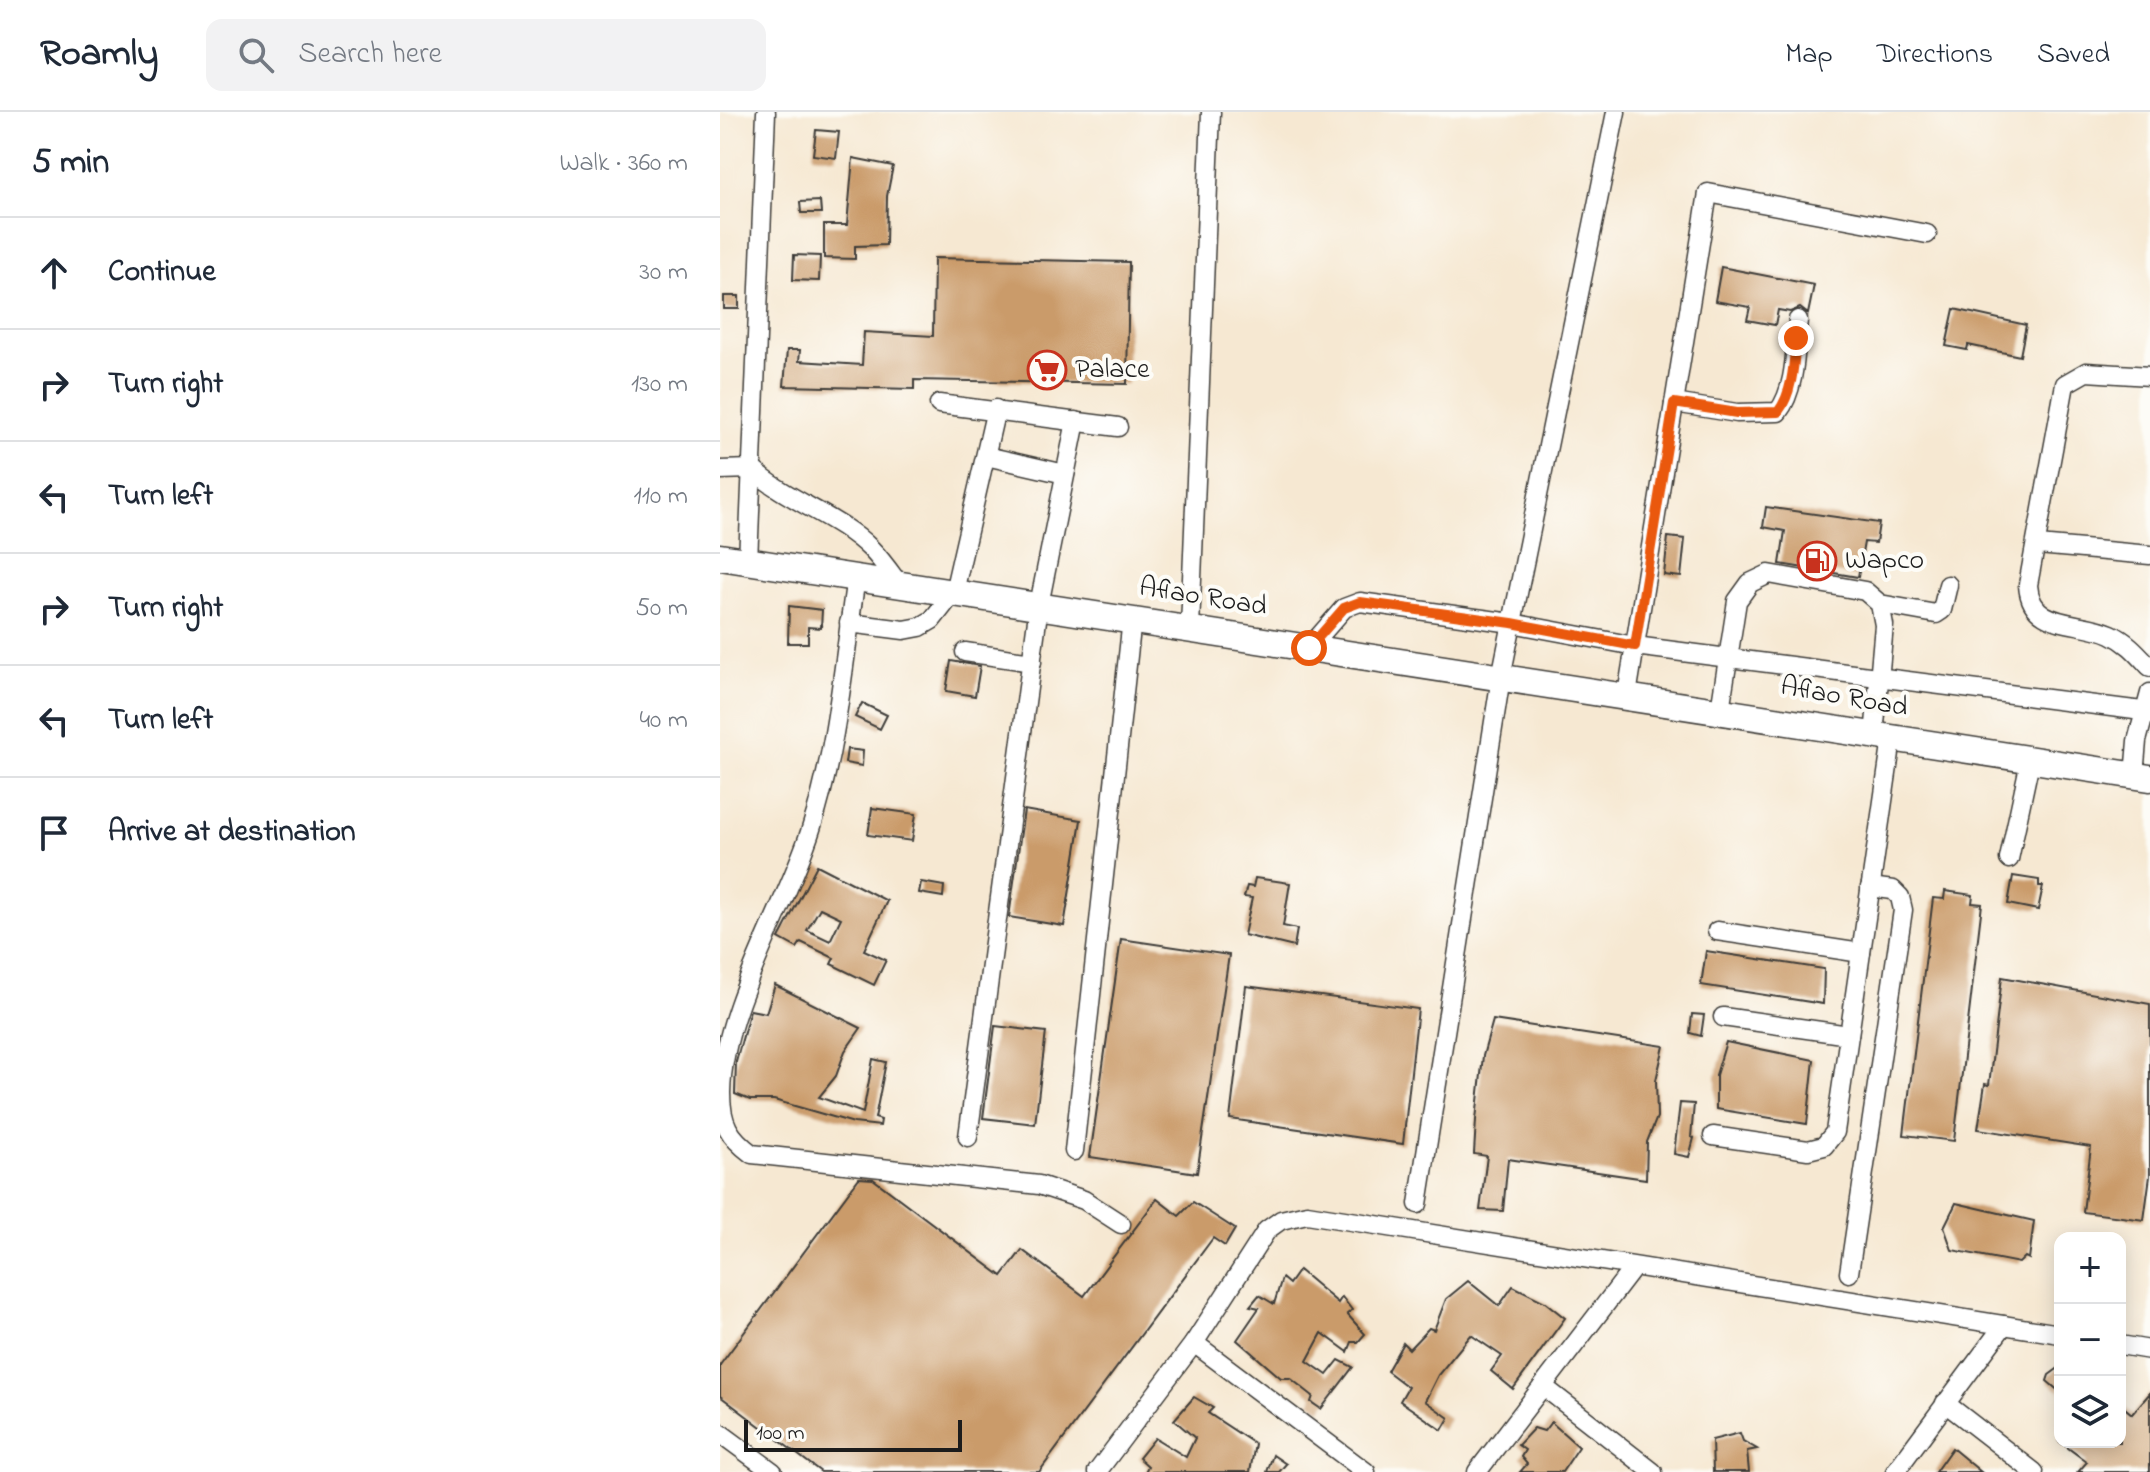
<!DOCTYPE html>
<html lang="en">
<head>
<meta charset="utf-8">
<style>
  :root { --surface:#fff; --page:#f2f2f3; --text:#1f2937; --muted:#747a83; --line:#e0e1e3 }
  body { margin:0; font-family:"Indie Flower",sans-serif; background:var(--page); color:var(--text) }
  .controls { position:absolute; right:24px; bottom:24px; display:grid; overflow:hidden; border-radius:16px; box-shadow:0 4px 20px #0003 }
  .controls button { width:72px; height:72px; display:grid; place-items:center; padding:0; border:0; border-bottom:2px solid var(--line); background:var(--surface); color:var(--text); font:40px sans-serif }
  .scale { position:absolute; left:24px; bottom:20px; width:218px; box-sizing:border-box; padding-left:8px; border:4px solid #1c1c1c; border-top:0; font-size:22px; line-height:28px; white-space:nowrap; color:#1c1c1c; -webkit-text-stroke:6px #fdfcf7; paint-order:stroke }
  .stop { position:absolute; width:24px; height:24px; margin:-18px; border:6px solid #ea580c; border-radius:50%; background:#fff }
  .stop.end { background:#ea580c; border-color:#fff; box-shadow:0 2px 8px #0008 }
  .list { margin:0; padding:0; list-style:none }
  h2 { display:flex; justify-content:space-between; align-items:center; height:104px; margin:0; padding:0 32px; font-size:34px }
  h2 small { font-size:26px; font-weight:400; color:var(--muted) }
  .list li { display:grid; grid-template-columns:52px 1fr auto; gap:24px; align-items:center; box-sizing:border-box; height:112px; padding:0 32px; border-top:2px solid var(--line) }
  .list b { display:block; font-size:30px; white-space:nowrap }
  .list em { font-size:26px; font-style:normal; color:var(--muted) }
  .icon { flex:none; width:44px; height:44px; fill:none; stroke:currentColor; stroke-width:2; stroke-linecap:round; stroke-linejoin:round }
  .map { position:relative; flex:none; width:1430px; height:1360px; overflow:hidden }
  header { display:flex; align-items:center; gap:48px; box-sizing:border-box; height:112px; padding:0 40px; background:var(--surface); border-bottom:2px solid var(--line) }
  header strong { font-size:38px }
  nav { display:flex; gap:44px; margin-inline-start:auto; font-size:28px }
  .search { width:560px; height:72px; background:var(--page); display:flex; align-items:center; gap:20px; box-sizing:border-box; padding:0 28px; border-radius:16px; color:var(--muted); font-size:30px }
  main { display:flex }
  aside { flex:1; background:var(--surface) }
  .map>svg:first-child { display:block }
  .building { fill:#ca9b6a; fill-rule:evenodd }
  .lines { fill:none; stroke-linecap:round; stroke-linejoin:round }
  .minor-casing { stroke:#3d3b37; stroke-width:21 }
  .highway-casing { stroke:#3d3b37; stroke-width:29 }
  .minor { stroke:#fff; stroke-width:18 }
  .highway { stroke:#fff; stroke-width:26 }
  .route { stroke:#ea580c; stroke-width:10 }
  .labels { text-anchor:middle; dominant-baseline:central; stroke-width:8; stroke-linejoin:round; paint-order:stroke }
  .poi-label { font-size:28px; fill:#1c1c1c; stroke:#fdfcf7; text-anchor:start }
  .street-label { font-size:28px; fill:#1c1c1c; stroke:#fdfcf7 }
</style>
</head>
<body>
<header>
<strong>Roamly</strong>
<div class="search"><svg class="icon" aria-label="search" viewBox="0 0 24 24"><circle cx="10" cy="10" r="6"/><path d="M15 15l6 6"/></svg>Search here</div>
<nav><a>Map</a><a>Directions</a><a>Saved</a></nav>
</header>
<main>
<aside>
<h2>5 min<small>Walk · 360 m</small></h2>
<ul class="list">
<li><svg class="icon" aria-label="ahead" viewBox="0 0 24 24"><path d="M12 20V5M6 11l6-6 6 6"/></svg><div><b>Continue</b></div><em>30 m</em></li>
<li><svg class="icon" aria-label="right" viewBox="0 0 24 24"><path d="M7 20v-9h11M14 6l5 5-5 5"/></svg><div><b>Turn right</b></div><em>130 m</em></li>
<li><svg class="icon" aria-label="left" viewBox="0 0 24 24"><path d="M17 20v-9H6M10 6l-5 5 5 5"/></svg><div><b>Turn left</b></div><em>110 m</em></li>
<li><svg class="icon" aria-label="right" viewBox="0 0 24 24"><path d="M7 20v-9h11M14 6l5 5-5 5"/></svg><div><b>Turn right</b></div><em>50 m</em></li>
<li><svg class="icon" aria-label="left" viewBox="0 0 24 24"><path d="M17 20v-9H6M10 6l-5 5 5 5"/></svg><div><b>Turn left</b></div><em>40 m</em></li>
<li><svg class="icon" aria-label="arrive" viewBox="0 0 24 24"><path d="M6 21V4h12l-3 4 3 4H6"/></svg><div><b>Arrive at destination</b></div></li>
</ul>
</aside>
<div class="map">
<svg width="1430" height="1360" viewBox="0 0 1430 1360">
  <rect width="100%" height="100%" fill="#fdfcf7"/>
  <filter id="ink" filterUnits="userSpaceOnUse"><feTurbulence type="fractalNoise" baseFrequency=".0125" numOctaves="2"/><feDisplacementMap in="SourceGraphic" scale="16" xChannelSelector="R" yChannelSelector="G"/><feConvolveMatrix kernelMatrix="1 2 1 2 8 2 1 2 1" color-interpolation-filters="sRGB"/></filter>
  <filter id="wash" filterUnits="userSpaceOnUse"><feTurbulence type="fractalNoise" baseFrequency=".006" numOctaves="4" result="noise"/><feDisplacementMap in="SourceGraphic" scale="32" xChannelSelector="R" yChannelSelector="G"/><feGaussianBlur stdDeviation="1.8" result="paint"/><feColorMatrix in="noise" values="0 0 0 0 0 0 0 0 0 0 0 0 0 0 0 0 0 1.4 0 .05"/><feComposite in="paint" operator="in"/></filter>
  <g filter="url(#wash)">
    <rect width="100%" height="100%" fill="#f6e8d2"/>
    <g id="blocks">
      <!-- building -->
      <g class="building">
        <path d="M96,18L119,20L116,46L93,43Z"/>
        <path d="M133,46L173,54L167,84L166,133L135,134V147L104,146V113H127Z"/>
        <path d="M100,89L101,101H81L80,90Z"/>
        <path d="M74,143L100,144L99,169L73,168Z"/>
        <path d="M214,146L409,150L407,272L194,268V277L64,274L67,238H80L79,249L142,253L144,220L213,224Z"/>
        <path d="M1001,155L1094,173L1088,202L1080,196L1070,200L1058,198L1055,213L1027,208L1030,195L995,189Z"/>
        <rect x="4" y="184" width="15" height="13"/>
        <path d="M1234,197L1306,213L1300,244L1248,233L1247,238L1226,234Z"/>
        <path d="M1046,395L1159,411L1156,431L1144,430L1138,465L1060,452L1065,419L1043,415Z"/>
        <path d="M948,425L965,427L961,465L944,463Z"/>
        <path d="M69,494L102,498L101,516L88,515V531H68Z"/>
        <path d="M231,549L260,554L255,584L226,579Z"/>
        <path d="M142,591L167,603L160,617L135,605Z"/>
        <path d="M127,637L143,639L142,654L125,651Z"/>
        <path d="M152,696L196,702L192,729L148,723Z"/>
        <path d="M304,698L361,708L344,814L289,805Z"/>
        <path d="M97,753L167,789L144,838L166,848L154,873L111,852L114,846L81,830L77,836L59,826ZM100,796L121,806L110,829L87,818Z"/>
        <path d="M1293,764L1319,768V774H1323L1318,798L1288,792Z"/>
        <path d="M535,766L570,771L563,814L577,817L574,835L524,823L532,786L524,785L527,774L533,775Z"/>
        <path d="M201,770L224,774L223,785L199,781Z"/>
        <path d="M1225,779L1253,783L1252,791L1262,792L1234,1029L1184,1023L1213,786L1224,787Z"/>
        <path d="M401,827L509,843L477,1061L370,1045Z"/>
        <path d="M986,839L1104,857L1103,892L981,873Z"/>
        <path d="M1282,865L1430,892V1064L1424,1108L1363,1100L1371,1035L1258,1017L1265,972L1269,973Z"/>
        <path d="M55,873L141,916L125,939L116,964L99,985L143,1001L153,947L166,950L155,1006L161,1008L160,1014L134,1011L54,988H30L15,982L16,950L30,898L46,901Z"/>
        <path d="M526,874L698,897L683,1032L510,1007Z"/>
        <path d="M972,902L984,903L981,924L970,921Z"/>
        <path d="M773,908L944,934L936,968L937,1005L927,1030L926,1067L788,1047L783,1099L760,1098L767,1044L754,1042L756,1008L763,944Z"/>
        <path d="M275,914L326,920L315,1012L263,1006Z"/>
        <path d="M1006,930L1094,948L1087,1012L996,997V963Z"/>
        <path d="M960,991L974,992L971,1025L974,1026L969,1045L954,1042Z"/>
        <path d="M139,1066L153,1067L282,1164L302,1138L364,1184L437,1087L459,1104L473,1090L515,1117L505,1134L493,1126L319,1360H101L0,1284V1253Z"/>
        <path d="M1236,1091L1314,1109L1309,1147L1305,1145L1299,1151L1232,1138L1224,1115Z"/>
        <path d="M579,1158L618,1191L622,1185L632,1198L627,1202L645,1222L638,1230H632L628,1240L602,1221L587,1249L607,1263L619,1248L633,1255L601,1297L591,1290L593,1284L570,1266H561L517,1228L539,1196L530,1194L539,1183L554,1192L562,1166L569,1172Z"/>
        <path d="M748,1169L779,1194L793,1174L825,1190L845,1206L793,1277L771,1259L782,1244L751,1223L718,1263L705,1289L729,1306L722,1318L680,1289L688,1275L667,1259L683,1231L689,1237L709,1216L714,1218L726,1187Z"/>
        <path d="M1340,1255V1280L1327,1269L1329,1263Z"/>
        <path d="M1430,1281V1360H1358L1367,1350L1340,1330H1400V1292L1412,1302Z"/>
        <path d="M474,1285L493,1296L488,1301L535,1332L530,1360H425L428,1354L419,1346L435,1326L466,1345L475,1326L454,1308Z"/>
        <path d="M831,1310L859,1335L842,1360H800L807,1352L801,1345L805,1338L798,1333L814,1316L824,1319Z"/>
        <path d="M1020,1321L1023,1329L1037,1337L1027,1339L1029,1360H993L992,1328Z"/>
        <path d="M1232,1336L1261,1360H1215Z"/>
        <path d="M553,1343L566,1352L559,1360H547Z"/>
      </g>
    </g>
  </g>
  <g filter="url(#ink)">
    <use href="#blocks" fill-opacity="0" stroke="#3d3b37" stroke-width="2"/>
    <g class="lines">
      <!-- minor casing -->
      <g class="minor-casing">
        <g id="minor">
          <path d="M1430,264L1366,260L1345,272L1308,473C1311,519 1359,507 1391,522C1408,530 1418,542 1430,555"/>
          <path d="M954,291L1017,301L1058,300C1076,277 1075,237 1078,208"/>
          <path d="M219,292L398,315"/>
          <path d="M266,344L345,362"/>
          <path d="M0,358L32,357C69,390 118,404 151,437C161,447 170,460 178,471"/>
          <path d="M1318,433L1430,443"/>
          <path d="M28,450L46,0"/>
          <path d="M136,465C124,548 117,637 91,717C65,798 2,897 1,981C1,1011 9,1025 32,1042L319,1073L364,1088L401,1112"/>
          <path d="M1160,492L1216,502L1222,498L1228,473"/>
          <path d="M129,511L184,518L200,515L212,508L234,480L276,297"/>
          <path d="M470,516L491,0"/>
          <path d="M589,536L624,496L640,490L792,511L915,534L1430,600"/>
          <path d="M245,540L312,550"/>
          <path d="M907,583L988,81L1207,122"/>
          <path d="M1000,598L1017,489L1030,471L1049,462L1145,479L1160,492L1164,513L1154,624"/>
          <path d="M1414,664L1417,629L1430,581"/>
          <path d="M1289,747L1310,649"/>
          <path d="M997,819L1141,841"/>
          <path d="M1003,905L1129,923"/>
          <path d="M993,1024L1088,1038L1104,1034L1115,1020L1172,627"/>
          <path d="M248,1025L319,493L356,309"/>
          <path d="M354,1039L412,507"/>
          <path d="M698,1092L781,565L896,0"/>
          <path d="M1129,1161L1183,798L1180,785L1173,778L1150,775"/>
          <path d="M474,1231L646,1360"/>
          <path d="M1400,1233L1430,1238"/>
          <path d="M824,1275L933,1360"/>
          <path d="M1225,1291L1314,1360"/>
          <path d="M0,1321L53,1360"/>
          <path d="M377,1360L474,1231L547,1118L561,1108L587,1102L1340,1222"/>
          <path d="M757,1360L914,1155"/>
          <path d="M1175,1360L1284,1213"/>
        </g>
      </g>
      <!-- highway casing -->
      <g class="highway-casing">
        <path id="highway" d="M0,445L1430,666"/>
      </g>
      <!-- minor -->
      <use href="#minor" class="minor"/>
      <!-- highway -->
      <use href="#highway" class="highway"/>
    </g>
  </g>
  <g class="lines" filter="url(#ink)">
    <!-- route -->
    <path class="route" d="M589,536L624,496L640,490L792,511L915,534L954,291L1017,301L1058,300C1073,281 1074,250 1076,226"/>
  </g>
  <!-- icons -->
  <defs>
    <g id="supermarket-ring" transform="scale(2)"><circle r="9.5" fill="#fdfcf7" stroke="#c8321e" stroke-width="1.5"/><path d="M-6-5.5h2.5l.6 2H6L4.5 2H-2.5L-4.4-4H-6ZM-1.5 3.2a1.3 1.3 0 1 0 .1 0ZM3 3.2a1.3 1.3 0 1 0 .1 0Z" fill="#c8321e"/></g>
    <g id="fuel-ring" transform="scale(2)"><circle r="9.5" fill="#fdfcf7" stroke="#c8321e" stroke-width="1.5"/><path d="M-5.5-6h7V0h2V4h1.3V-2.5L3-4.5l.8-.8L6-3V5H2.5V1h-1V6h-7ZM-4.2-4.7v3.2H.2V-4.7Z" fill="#c8321e"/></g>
  </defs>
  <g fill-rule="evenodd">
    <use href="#supermarket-ring" x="327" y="258"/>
    <use href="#fuel-ring" x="1097" y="449"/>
  </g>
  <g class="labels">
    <!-- poi labels -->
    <g class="poi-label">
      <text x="355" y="258">Palace</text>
      <text x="1125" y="449">Wapco</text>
    </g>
    <!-- street labels -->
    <g class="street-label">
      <text transform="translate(483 486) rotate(9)">Aflao Road</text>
      <text transform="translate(1124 586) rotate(10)">Aflao Road</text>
    </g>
  </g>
</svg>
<div class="controls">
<button>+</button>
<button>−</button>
<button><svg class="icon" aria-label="layers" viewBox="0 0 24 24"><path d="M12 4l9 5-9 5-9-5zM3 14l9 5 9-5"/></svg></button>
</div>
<div class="scale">100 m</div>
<div class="stop" style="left:589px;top:536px"></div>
<div class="stop end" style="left:1076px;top:226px"></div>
</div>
</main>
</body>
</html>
